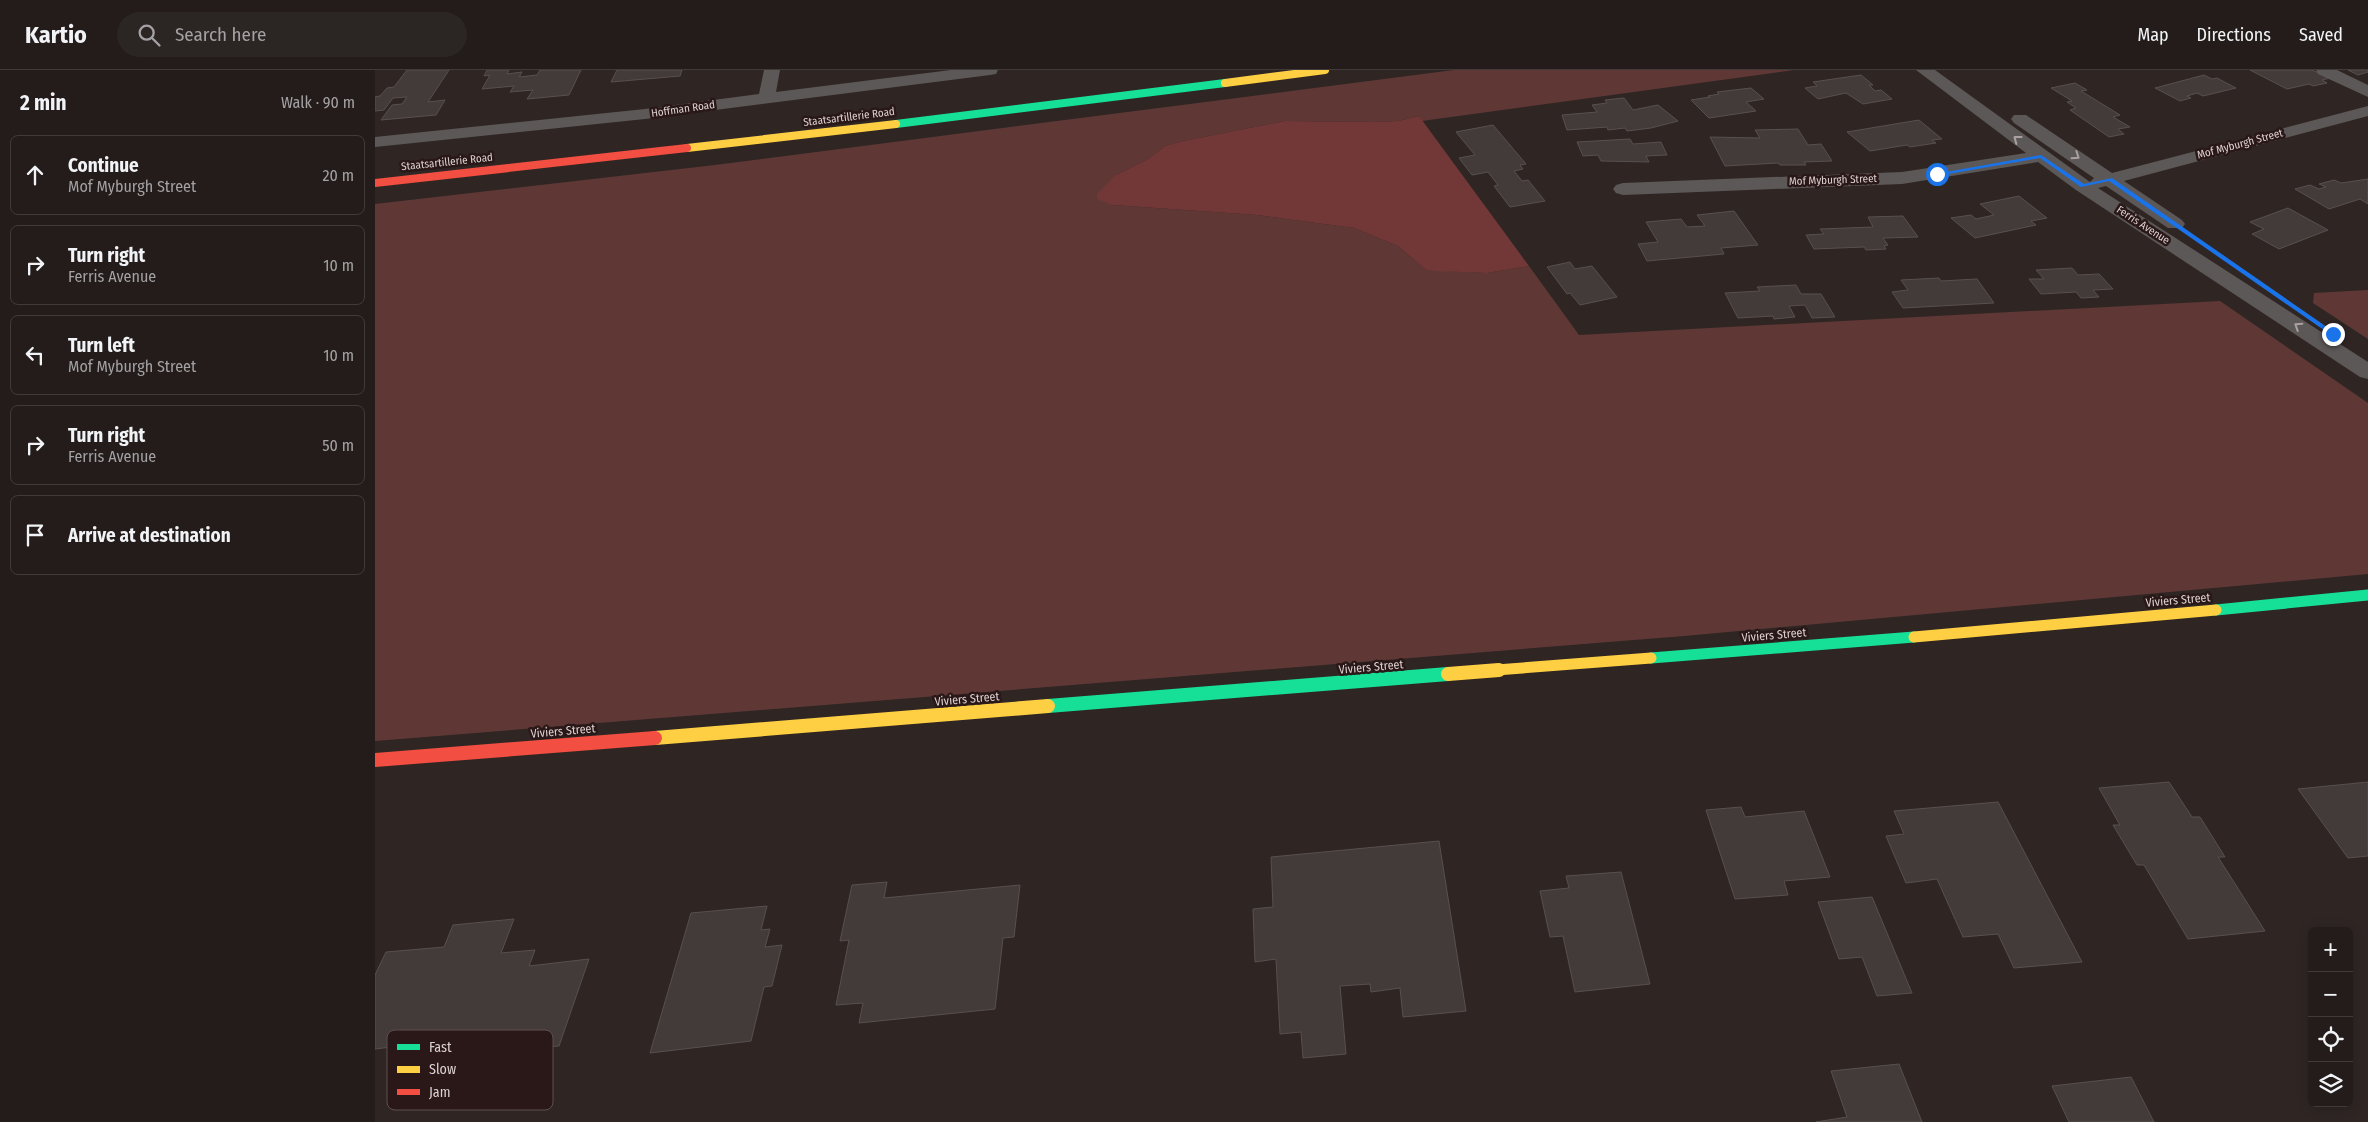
<!DOCTYPE html>
<html lang="en">
<head>
<meta charset="utf-8">
<style>
  :root { --surface:#231c1b; --page:#2b2524; --text:#f1f3f6; --muted:#a3a1a3; --line:#403a3a }
  body { margin:0; font-family:"Fira Sans Condensed",sans-serif; background:var(--page); color:var(--text) }
  .controls { position:absolute; right:15px; bottom:15px; display:grid; overflow:hidden; border-radius:8px; box-shadow:0 2px 12px #0003 }
  .controls button { width:45px; height:45px; display:grid; place-items:center; padding:0; border:0; border-bottom:1px solid var(--line); background:var(--surface); color:var(--text); font:25px sans-serif }
  .stop { position:absolute; width:15px; height:15px; margin:-11px; border:4px solid #1a73e8; border-radius:50%; background:#fff }
  .stop.end { background:#1a73e8; border-color:#fff; box-shadow:0 1px 5px #0008 }
  .list { margin:0; padding:0; list-style:none }
  h2 { display:flex; justify-content:space-between; align-items:center; height:65px; margin:0; padding:0 20px; font-size:21px }
  h2 small { font-size:16px; font-weight:400; color:var(--muted) }
  .list li { display:grid; grid-template-columns:32px 1fr auto; gap:15px; align-items:center; box-sizing:border-box; height:80px; margin:0 10px 10px; padding:0 10px; border:1px solid var(--line); border-radius:8px }
  .list b { display:block; font-size:19px; white-space:nowrap }
  .list p { margin:0; font-size:16px; white-space:nowrap; color:var(--muted) }
  .list em { font-size:16px; font-style:normal; color:var(--muted) }
  .icon { flex:none; width:28px; height:28px; fill:none; stroke:currentColor; stroke-width:2; stroke-linecap:round; stroke-linejoin:round }
  .map { position:relative; flex:none; width:1993px; height:1052px; overflow:hidden }
  header { display:flex; align-items:center; gap:30px; box-sizing:border-box; height:70px; padding:0 25px; background:var(--surface); border-bottom:1px solid var(--line) }
  header strong { font-size:24px }
  nav { display:flex; gap:28px; margin-inline-start:auto; font-size:18px }
  .search { width:350px; height:45px; background:var(--page); display:flex; align-items:center; gap:12px; box-sizing:border-box; padding:0 18px; border-radius:28px; color:var(--muted); font-size:19px }
  main { display:flex }
  aside { flex:1; background:var(--surface) }
  .map>svg:first-child { display:block }
  .green { fill:#5f3836 }
  .forest { fill:#723837 }
  .building { fill:#433b3a; stroke:#58504e }
  .lines { fill:none; stroke-linecap:round; stroke-linejoin:round }
  .lane { fill:#5c5857; fill-rule:evenodd }
  .street { fill:#5c5857; fill-rule:evenodd }
  .fast-far2 { stroke:#16e098; stroke-width:8 }
  .fast-far1 { stroke:#16e098; stroke-width:11 }
  .fast { stroke:#16e098; stroke-width:14 }
  .slow-far2 { stroke:#ffcf43; stroke-width:8 }
  .slow-far1 { stroke:#ffcf43; stroke-width:11 }
  .slow { stroke:#ffcf43; stroke-width:14 }
  .jam-far1 { stroke:#f24e42; stroke-width:8 }
  .jam { stroke:#f24e42; stroke-width:14 }
  .oneway { stroke:#aaa1a0 }
  .route { fill:#1a73e8 }
  .labels { text-anchor:middle; dominant-baseline:central; stroke-width:5; stroke-linejoin:round; paint-order:stroke }
  .far-street-label { font-size:11px; fill:#ded2d1; stroke:#291817 }
  .street-label { font-size:12px; fill:#ded2d1; stroke:#291817 }
  .key { fill:#291817; stroke:#5f504f; stroke-width:1 }
  .key-label { font-size:14px; fill:#ded2d1 }
</style>
</head>
<body>
<header>
<strong>Kartio</strong>
<div class="search"><svg class="icon" aria-label="search" viewBox="0 0 24 24"><circle cx="10" cy="10" r="6"/><path d="M15 15l6 6"/></svg>Search here</div>
<nav><a>Map</a><a>Directions</a><a>Saved</a></nav>
</header>
<main>
<aside>
<h2>2 min<small>Walk · 90 m</small></h2>
<ul class="list">
<li><svg class="icon" aria-label="ahead" viewBox="0 0 24 24"><path d="M12 20V5M6 11l6-6 6 6"/></svg><div><b>Continue</b><p>Mof Myburgh Street</p></div><em>20 m</em></li>
<li><svg class="icon" aria-label="right" viewBox="0 0 24 24"><path d="M7 20v-9h11M14 6l5 5-5 5"/></svg><div><b>Turn right</b><p>Ferris Avenue</p></div><em>10 m</em></li>
<li><svg class="icon" aria-label="left" viewBox="0 0 24 24"><path d="M17 20v-9H6M10 6l-5 5 5 5"/></svg><div><b>Turn left</b><p>Mof Myburgh Street</p></div><em>10 m</em></li>
<li><svg class="icon" aria-label="right" viewBox="0 0 24 24"><path d="M7 20v-9h11M14 6l5 5-5 5"/></svg><div><b>Turn right</b><p>Ferris Avenue</p></div><em>50 m</em></li>
<li><svg class="icon" aria-label="arrive" viewBox="0 0 24 24"><path d="M6 21V4h12l-3 4 3 4H6"/></svg><div><b>Arrive at destination</b></div></li>
</ul>
</aside>
<div class="map">
<svg width="1993" height="1052" viewBox="0 0 1993 1052">
  <rect width="100%" height="100%" fill="#2f2624"/>
  <!-- green -->
  <g class="green">
    <path d="M1079,0H1419L1047,51L1044,46L1023,51L998,52L910,51L808,71L790,76L773,89L741,105L738,135L882,145L979,158L1023,176L1051,200L1112,203L1154,196L1204,265L1845,231L1993,333V504L1309,566L0,671V134L340,95Z"/>
    <path d="M1993,220V269L1938,233L1939,223Z"/>
  </g>
  <!-- forest -->
  <path class="forest" d="M1044,46L1154,196L1112,203L1060,201L1051,200L1023,176L979,158L882,145L738,135L722,129V124L741,105L773,89L790,76L808,71L910,51L998,52L1023,51Z"/>
  <!-- building -->
  <g class="building">
    <path d="M32,0H74L53,32L70,30L61,45L6,50L17,35L27,34L32,27L18,28L9,40L0,41V27L5,26L12,18L19,17Z"/>
    <path d="M112,0H134L132,4L147,2L144,7L162,5L165,0H206L194,25L152,29L158,20L135,22L139,16L107,19L115,5L109,6Z"/>
    <path d="M242,0H307L305,6L236,12Z"/>
    <path d="M1875,0H1937L1955,8L1947,10L1952,13L1938,16L1934,14L1912,19Z"/>
    <path d="M1973,0H1993V2L1983,5Z"/>
    <path d="M1486,5L1498,15H1494L1500,21L1506,20L1517,29L1488,34L1471,23L1443,29L1430,18L1442,16L1438,12Z"/>
    <path d="M1829,5L1837,9L1842,8L1861,18L1828,26L1822,23L1812,26L1816,28L1805,31L1780,18Z"/>
    <path d="M1700,13L1712,20L1706,21L1745,45L1738,47L1755,57L1743,59L1749,64L1734,67L1695,40L1701,38L1692,32L1697,31L1676,18Z"/>
    <path d="M1376,18L1389,29L1371,32L1381,41L1334,48L1316,30L1335,27L1333,26L1344,24L1342,22Z"/>
    <path d="M1249,28L1258,40L1283,35L1303,51L1276,58L1252,61L1250,58L1233,60L1232,57L1192,60L1187,45L1222,42L1217,35L1232,33L1230,30Z"/>
    <path d="M1544,50L1567,69L1557,70L1561,73L1535,77L1532,75L1495,81L1472,62Z"/>
    <path d="M1118,55L1151,94L1145,95L1148,99L1139,101L1147,111L1153,110L1170,131L1135,137L1119,116L1123,115L1113,102L1097,105L1084,88L1100,85L1081,62Z"/>
    <path d="M1423,59L1433,75L1446,74L1457,91L1429,92L1431,95H1405L1403,93L1350,96L1335,67L1385,68L1380,60Z"/>
    <path d="M1255,69L1258,74L1286,72L1292,85L1271,86L1274,92L1226,91L1223,85L1208,86L1202,72Z"/>
    <path d="M1993,109V134L1985,129L1954,139L1920,119L1935,115L1944,119L1951,117L1944,114L1959,110L1966,113Z"/>
    <path d="M1644,126L1672,148L1656,151L1661,155L1600,168L1576,148L1596,145L1601,149L1619,145L1605,134Z"/>
    <path d="M1913,138L1953,160L1904,179L1877,164L1889,159L1875,152Z"/>
    <path d="M1359,141L1383,175L1346,178L1349,184L1272,191L1263,174L1283,172L1271,152L1306,149L1312,157L1330,156L1322,145Z"/>
    <path d="M1528,146L1543,167L1508,168L1513,175L1509,176L1511,179L1491,180L1489,177L1439,179L1431,165L1449,164L1445,159L1498,157L1493,147Z"/>
    <path d="M1195,192L1200,199L1217,196L1242,227L1205,235L1195,223L1192,224L1172,197Z"/>
    <path d="M1697,198L1703,205L1724,204L1738,219L1718,220L1724,227L1706,228L1701,222L1666,224L1654,209H1669L1661,200Z"/>
    <path d="M1564,208L1566,211L1602,209L1619,233L1528,238L1517,222L1533,220L1526,210Z"/>
    <path d="M1421,215L1426,224H1446L1460,247L1437,248L1430,235L1414,236L1420,247L1399,249L1398,246L1363,248L1350,223L1385,221L1382,217Z"/>
    <path d="M1794,712L1817,747H1825L1850,787H1843L1890,861L1813,869L1769,795H1762L1738,755H1745L1724,718Z"/>
    <path d="M1993,712V786L1973,788L1923,719Z"/>
    <path d="M1623,732L1707,892L1639,898L1623,864L1588,867L1562,809L1531,813L1511,766L1529,764L1519,741Z"/>
    <path d="M1366,737L1370,747L1429,741L1455,807L1409,811L1413,825L1360,829L1331,740Z"/>
    <path d="M1064,771L1091,941L1028,947L1025,918L996,922L995,914L965,916L971,984L928,988L926,962L905,964L901,889L880,892L878,839L898,837L896,787Z"/>
    <path d="M1246,802L1275,914L1200,922L1188,866L1175,867L1165,821L1194,818L1191,806Z"/>
    <path d="M512,812L509,828L645,815L639,867L628,868L620,939L484,953L488,933L461,935L474,870L465,871L477,815Z"/>
    <path d="M1497,827L1537,923L1502,926L1487,887L1464,889L1443,832Z"/>
    <path d="M392,836L386,860L395,859L390,877L407,875L397,916L389,917L376,971L275,983L316,843Z"/>
    <path d="M139,849L126,883L160,880L154,896L214,889L184,976L145,979L143,983L83,990L81,996L20,1002L33,975L0,979V905L11,882L69,877L78,855Z"/>
    <path d="M1524,994L1547,1052H1441L1472,1047L1456,1001Z"/>
    <path d="M1756,1007L1779,1052H1694L1677,1016Z"/>
  </g>
  <g class="lines">
    <!-- lane -->
    <path class="lane" d="M1941,0H1962L1993,15V27L1943,4Z"/>
    <!-- street -->
    <g class="street">
      <path d="M389,0H405L401,22L576,0H623L621,4L615,5L270,49L0,77V67L270,39L384,24Z"/>
      <path d="M1541,0H1560L1715,112L1719,108L1639,53L1636,49L1639,45H1651L1737,103L1993,36V46L1749,111L1807,150L1810,154L1807,158H1793L1731,116L1723,118L1993,292V309L1985,307L1701,120L1663,92L1527,114L1248,125L1241,123L1238,119L1241,115L1248,113L1527,102L1651,83Z"/>
    </g>
    <!-- fast-far2 -->
    <path class="fast-far2" d="M521,54L850,13"/>
    <!-- fast-far1 -->
    <g class="fast-far1">
      <path d="M1841,540L1993,525"/>
      <path d="M1276,588L1539,567"/>
    </g>
    <!-- fast -->
    <path class="fast" d="M673,636L1073,604"/>
    <!-- slow-far2 -->
    <g class="slow-far2">
      <path d="M850,13L950,0"/>
      <path d="M312,78L521,54"/>
    </g>
    <!-- slow-far1 -->
    <g class="slow-far1">
      <path d="M1539,567L1841,540"/>
      <path d="M1108,601L1276,588"/>
    </g>
    <!-- slow -->
    <g class="slow">
      <path d="M1073,604L1124,600"/>
      <path d="M280,668L673,636"/>
    </g>
    <!-- jam-far1 -->
    <path class="jam-far1" d="M0,113L312,78"/>
    <!-- jam -->
    <path class="jam" d="M0,690L280,668"/>
  </g>
  <!-- one-way arrows -->
  <defs><path id="oneway-chevron" d="M-2-3.5L2.5 0L-2 3.5" fill="none" stroke-width="1.6" stroke-linecap="round" stroke-linejoin="round" transform="scale(1.25)"/></defs>
  <g class="oneway">
    <use href="#oneway-chevron" transform="translate(1642 69) rotate(-143)"/>
    <use href="#oneway-chevron" transform="translate(1701 86) rotate(34)"/>
    <use href="#oneway-chevron" transform="translate(1923 256) rotate(-147)"/>
  </g>
  <!-- route -->
  <path class="route" d="M1666,85L1709,114L1737,108L1962,264L1956,265L1734,111L1706,117L1665,88L1562,106L1560,104Z"/>
  <g class="labels">
    <!-- far-street labels -->
    <g class="far-street-label">
      <text transform="translate(308 39) rotate(-8)">Hoffman Road</text>
      <text transform="translate(474 47) rotate(-7)">Staatsartillerie Road</text>
      <text transform="translate(1865 74) rotate(-15)">Mof Myburgh Street</text>
      <text transform="translate(72 92) rotate(-6)">Staatsartillerie Road</text>
      <text transform="translate(1458 110) rotate(-2)">Mof Myburgh Street</text>
      <text transform="translate(1768 155) rotate(33)">Ferris Avenue</text>
    </g>
    <!-- street labels -->
    <g class="street-label">
      <text transform="translate(1803 530) rotate(-5)">Viviers Street</text>
      <text transform="translate(1399 565) rotate(-5)">Viviers Street</text>
      <text transform="translate(996 597) rotate(-5)">Viviers Street</text>
      <text transform="translate(592 629) rotate(-5)">Viviers Street</text>
      <text transform="translate(188 661) rotate(-5)">Viviers Street</text>
    </g>
  </g>
  <!-- legend -->
  <rect x="12" y="960" width="166" height="80" rx="8" class="key"/>
  <rect x="22" y="974" width="23" height="6" fill="#16e098"/>
  <rect x="22" y="996" width="23" height="7" fill="#ffcf43"/>
  <rect x="22" y="1019" width="23" height="6" fill="#f24e42"/>
  <g class="key-label">
    <text x="54" y="982">Fast</text>
    <text x="54" y="1004">Slow</text>
    <text x="54" y="1027">Jam</text>
  </g>
</svg>
<div class="controls">
<button>+</button>
<button>−</button>
<button><svg class="icon" aria-label="locate" viewBox="0 0 24 24"><circle cx="12" cy="12" r="6"/><path d="M12 2v4M12 18v4M2 12h4M18 12h4"/></svg></button>
<button><svg class="icon" aria-label="layers" viewBox="0 0 24 24"><path d="M12 4l9 5-9 5-9-5zM3 14l9 5 9-5"/></svg></button>
</div>
<div class="stop" style="left:1562px;top:104px"></div>
<div class="stop end" style="left:1958px;top:264px"></div>
</div>
</main>
</body>
</html>
